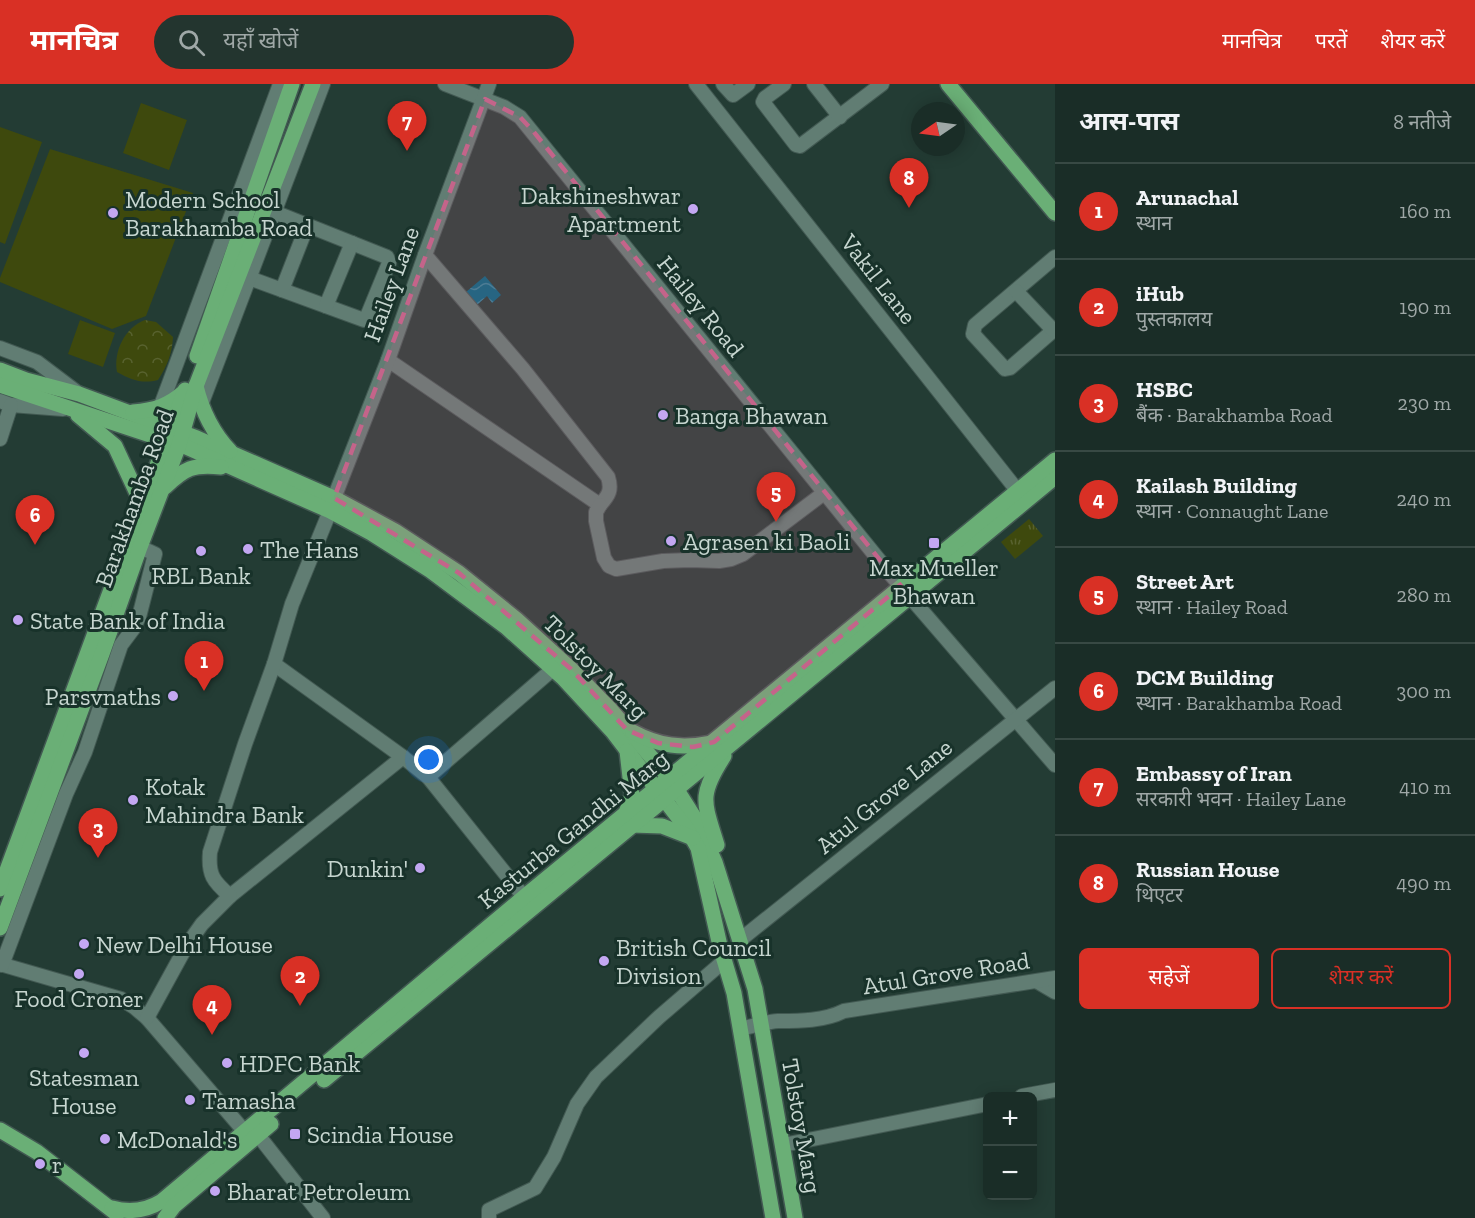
<!DOCTYPE html>
<html lang="hi">
<head>
<meta charset="utf-8">
<style>
  :root { --surface:#1a2d27; --page:#23352f; --text:#f1f3f6; --muted:#9fa8a7; --line:#384944; --accent:#d93025 }
  body { margin:0; font-family:"Zilla Slab","Noto Sans Devanagari",serif; background:var(--page); color:var(--text) }
  .controls { position:absolute; right:18px; bottom:18px; display:grid; overflow:hidden; border-radius:9px; box-shadow:0 3px 15px #0003 }
  .controls button { width:54px; height:54px; display:grid; place-items:center; padding:0; border:0; border-bottom:2px solid var(--line); background:var(--surface); color:var(--text); font:30px sans-serif }
  .compass { position:absolute; left:911px; top:18px; width:54px; height:54px; border-radius:50%; background:var(--surface); box-shadow:0 3px 15px #0003; rotate:257deg }
  .you { position:absolute; left:429px; top:676px; width:21px; height:21px; margin:-15px; border:4px solid #fff; border-radius:50%; background:#1a73e8; box-shadow:0 0 0 9px #1a73e833 }
  .badge { display:grid; place-items:center; width:39px; height:39px; border-radius:50%; background:var(--accent); color:#fff; font-size:20px; font-weight:700 }
  .pin { position:absolute; translate:-50% -50px; filter:drop-shadow(0 2px 3px #0008) }
  .pin::after { content:''; position:absolute; top:32px; width:21px; height:18px; background:inherit; clip-path:polygon(0 0,100% 0,50% 100%) }
  .list { margin:0; padding:0; list-style:none }
  h2 { display:flex; justify-content:space-between; align-items:center; height:78px; margin:0; padding:0 24px; font-size:26px }
  h2 small { font-size:20px; font-weight:400; color:var(--muted) }
  .list li { display:grid; grid-template-columns:39px 1fr auto; gap:18px; align-items:center; box-sizing:border-box; height:96px; padding:0 24px; border-top:2px solid var(--line) }
  .list b { display:block; font-size:22px; white-space:nowrap }
  .list p { margin:0; font-size:20px; white-space:nowrap; color:var(--muted) }
  .list em { font-size:20px; font-style:normal; color:var(--muted) }
  .actions { display:flex; gap:12px; padding:18px 24px }
  .actions a { flex:1; padding:14px 0; border:2px solid var(--accent); border-radius:9px; text-align:center; font-size:21px; color:var(--accent) }
  .actions .main { background:var(--accent); color:#fff }
  .icon { flex:none; width:33px; height:33px; fill:none; stroke:currentColor; stroke-width:2; stroke-linecap:round; stroke-linejoin:round }
  .map { position:relative; flex:none; width:1055px; height:1134px; overflow:hidden }
  header { display:flex; align-items:center; gap:36px; box-sizing:border-box; height:84px; padding:0 30px; background:var(--accent); color:#fff }
  header strong { font-size:28px }
  nav { display:flex; gap:33px; margin-inline-start:auto; font-size:21px }
  .search { width:420px; height:54px; background:var(--page); display:flex; align-items:center; gap:15px; box-sizing:border-box; padding:0 21px; border-radius:33px; color:var(--muted); font-size:22px }
  main { display:flex }
  aside { flex:1; background:var(--surface) }
  .map>svg:first-child { display:block }
  .grass { fill:url(#grass-tufts) }
  .park { fill:url(#park-crowns) }
  .pitch { fill:#3e490d }
  .water { fill:url(#water-waves) }
  .lines { fill:none; stroke-linecap:round; stroke-linejoin:round }
  .minor-casing { stroke:#425952; stroke-width:16 }
  .major-casing { stroke:#425952; stroke-width:18 }
  .minor { stroke:#617d73; stroke-width:14 }
  .major { stroke:#6aaf76; stroke-width:15 }
  .marked { fill:#c4648a; fill-opacity:0.2; stroke:#c4648a; stroke-width:4.5; stroke-dasharray:12 8; stroke-linejoin:round }
  .poi-dot { fill:#c3a7f2; stroke:#18322a; stroke-width:2 }
  .labels { text-anchor:middle; dominant-baseline:central; stroke-width:6; stroke-linejoin:round; paint-order:stroke }
  .poi-label { font-size:24px; fill:#c7d6d0; stroke:#18322a; text-anchor:start }
  .street-label { font-size:24px; fill:#c7d6d0; stroke:#18322a }
</style>
</head>
<body>
<header>
<strong>मानचित्र</strong>
<div class="search"><svg class="icon" aria-label="search" viewBox="0 0 24 24"><circle cx="10" cy="10" r="6"/><path d="M15 15l6 6"/></svg>यहाँ खोजें</div>
<nav><a>मानचित्र</a><a>परतें</a><a>शेयर करें</a></nav>
</header>
<main>
<div class="map">
<svg width="1055" height="1134" viewBox="0 0 1055 1134">
  <defs>
    <pattern id="grass-tufts" width="24" height="20" patternUnits="userSpaceOnUse" patternTransform="scale(1.5)"><rect width="24" height="20" fill="#3e490d"/><path d="M3 7l-1-3M5 7V3M7 7l1-3M15 17l-1-3M17 17v-4M19 17l1-3" fill="none" stroke="#58622f"/></pattern>
    <pattern id="park-crowns" width="20" height="18" patternUnits="userSpaceOnUse" patternTransform="scale(1.5)"><rect width="20" height="18" fill="#3e490d"/><path d="M2 6a3 3 0 1 1 6 0M12 15a3 3 0 1 1 6 0" fill="none" stroke="#58622f"/></pattern>
    <pattern id="water-waves" width="16" height="10" patternUnits="userSpaceOnUse" patternTransform="scale(1.5)"><rect width="16" height="10" fill="#006680"/><path d="M0 5q4-4 8 0t8 0" fill="none" stroke="#308297"/></pattern>
  </defs>
  <rect width="100%" height="100%" fill="#233c34"/>
  <!-- grass -->
  <path class="grass" d="M1029,435L1043,452L1015,475L1001,458Z"/>
  <!-- park -->
  <path class="park" d="M145,236L156,238L173,253C172,270 167,282 158,296C142,300 131,296 117,288C113,268 125,243 145,236Z"/>
  <!-- pitch -->
  <g class="pitch">
    <path d="M141,19L187,36L169,86L123,69Z"/>
    <path d="M0,43L42,58L5,160L0,158Z"/>
    <path d="M50,65L193,109L146,232L112,245L0,198V194Z"/>
    <path d="M80,236L115,249L103,283L68,270Z"/>
  </g>
  <!-- water -->
  <path class="water" d="M485,192L501,211L492,219L487,212L477,221L466,208Z"/>
  <g class="lines">
    <!-- minor casing -->
    <g class="minor-casing">
      <g id="minor">
        <path d="M445,0L504,23L520,33L892,492L1055,681"/>
        <path d="M696,0L1024,415"/>
        <path d="M723,0L733,11L748,0"/>
        <path d="M784,0L765,14L763,18L796,61L800,62L882,0"/>
        <path d="M814,0L840,33"/>
        <path d="M1055,173L975,241L973,250L1005,285L1010,284L1055,245"/>
        <path d="M249,194L364,236L366,235L389,179L387,173L274,128"/>
        <path d="M282,206L307,142"/>
        <path d="M1016,207L1053,246"/>
        <path d="M326,222L352,159"/>
        <path d="M0,264L37,278L78,309"/>
        <path d="M388,276L600,421C609,411 612,406 608,393L523,285L425,171"/>
        <path d="M0,317L11,321L63,325"/>
        <path d="M201,321L323,0"/>
        <path d="M160,324L280,0"/>
        <path d="M0,355L11,321"/>
        <path d="M334,414L388,276L425,171L489,0"/>
        <path d="M600,421L596,428V437L604,474L609,482L616,485L663,477L690,476L719,477L731,475L743,470L824,409"/>
        <path d="M403,673L428,693"/>
        <path d="M230,812L403,673L274,580"/>
        <path d="M524,813L428,693L553,585"/>
        <path d="M740,856L1055,604"/>
        <path d="M0,880L121,915L134,923L147,934L245,1048"/>
        <path d="M2,881L66,710L85,668L121,561L133,545L139,533L155,470L140,463"/>
        <path d="M1038,898L1055,908"/>
        <path d="M147,934L187,861L202,840L230,812C213,797 208,791 210,768L245,660L274,580L292,520L330,427"/>
        <path d="M740,945C752,942 766,938 778,937C800,937 824,937 844,927L1055,894"/>
        <path d="M1022,1012L1055,1006"/>
        <path d="M258,1051L323,1134"/>
        <path d="M783,1061L988,1020"/>
        <path d="M489,1134V1126L535,1104L554,1073L577,1020L596,993L659,933L724,877"/>
      </g>
    </g>
    <!-- major casing -->
    <g class="major-casing">
      <g id="major">
        <path d="M948,0L1055,129"/>
        <path d="M197,272L292,0"/>
        <path d="M0,286L26,296L79,310L197,354L334,414L395,447L459,489L516,535L571,585L611,626L670,695L696,736L715,778L755,905L795,1134"/>
        <path d="M0,301L186,363L330,427L371,449L431,487L506,543L563,594L613,648L687,745L698,764L720,862L734,909L773,1134"/>
        <path d="M196,302C202,327 212,348 230,367"/>
        <path d="M133,328C155,326 168,322 184,308"/>
        <path d="M78,331L115,362L142,420"/>
        <path d="M165,403C185,384 193,380 221,383"/>
        <path d="M633,648C659,662 682,665 711,659"/>
        <path d="M626,729L632,711L627,667"/>
        <path d="M632,741L662,742L693,754"/>
        <path d="M717,761C704,718 698,712 724,672"/>
        <path d="M0,805L185,306"/>
        <path d="M0,844L102,570L140,463L179,361L196,302L313,0"/>
        <path d="M324,996L1055,393"/>
        <path d="M0,1046L37,1068L117,1130"/>
        <path d="M112,1124C130,1129 146,1127 162,1117L524,813L1055,376"/>
        <path d="M165,1134L174,1122L271,1040"/>
      </g>
    </g>
    <!-- minor -->
    <use href="#minor" class="minor"/>
    <!-- major -->
    <use href="#major" class="major"/>
  </g>
  <!-- marked area -->
  <path class="marked" d="M485,15L520,33L533,47L901,502L714,658L693,663L658,659L627,646L571,585L459,489L334,414Z"/>
  <!-- markers -->
  <g class="poi-dot">
    <circle cx="693" cy="125" r="6"/>
    <circle cx="113" cy="129" r="6"/>
    <circle cx="663" cy="331" r="6"/>
    <circle cx="671" cy="457" r="6"/>
    <rect x="928" y="453" width="12" height="12" rx="3"/>
    <circle cx="248" cy="465" r="6"/>
    <circle cx="201" cy="467" r="6"/>
    <circle cx="18" cy="536" r="6"/>
    <circle cx="173" cy="612" r="6"/>
    <circle cx="133" cy="716" r="6"/>
    <circle cx="420" cy="784" r="6"/>
    <circle cx="84" cy="860" r="6"/>
    <circle cx="604" cy="877" r="6"/>
    <circle cx="79" cy="890" r="6"/>
    <circle cx="84" cy="969" r="6"/>
    <circle cx="227" cy="979" r="6"/>
    <circle cx="190" cy="1016" r="6"/>
    <rect x="289" y="1044" width="12" height="12" rx="3"/>
    <circle cx="105" cy="1055" r="6"/>
    <circle cx="40" cy="1080" r="6"/>
    <circle cx="215" cy="1107" r="6"/>
  </g>
  <g class="labels">
    <!-- poi labels -->
    <g class="poi-label">
      <text x="681" y="111" text-anchor="end">Dakshineshwar<tspan x="681" dy="28">Apartment</tspan></text>
      <text x="125" y="115">Modern School<tspan x="125" dy="28">Barakhamba Road</tspan></text>
      <text x="675" y="331">Banga Bhawan</text>
      <text x="683" y="457">Agrasen ki Baoli</text>
      <text x="260" y="465">The Hans</text>
      <text x="934" y="483" text-anchor="middle">Max Mueller<tspan x="934" dy="28">Bhawan</tspan></text>
      <text x="201" y="491" text-anchor="middle">RBL Bank</text>
      <text x="30" y="536">State Bank of India</text>
      <text x="161" y="612" text-anchor="end">Parsvnaths</text>
      <text x="145" y="702">Kotak<tspan x="145" dy="28">Mahindra Bank</tspan></text>
      <text x="408" y="784" text-anchor="end">Dunkin'</text>
      <text x="96" y="860">New Delhi House</text>
      <text x="616" y="863">British Council<tspan x="616" dy="28">Division</tspan></text>
      <text x="79" y="914" text-anchor="middle">Food Croner</text>
      <text x="239" y="979">HDFC Bank</text>
      <text x="84" y="993" text-anchor="middle">Statesman<tspan x="84" dy="28">House</tspan></text>
      <text x="202" y="1016">Tamasha</text>
      <text x="307" y="1050">Scindia House</text>
      <text x="117" y="1055">McDonald's</text>
      <text x="52" y="1080">r</text>
      <text x="227" y="1107">Bharat Petroleum</text>
    </g>
    <!-- street labels -->
    <g class="street-label">
      <text transform="translate(879 195) rotate(52)">Vakil Lane</text>
      <text transform="translate(391 200) rotate(-70)">Hailey Lane</text>
      <text transform="translate(701 222) rotate(51)">Hailey Road</text>
      <text transform="translate(134 414) rotate(-70)">Barakhamba Road</text>
      <text transform="translate(596 583) rotate(45)">Tolstoy Marg</text>
      <text transform="translate(884 712) rotate(-39)">Atul Grove Lane</text>
      <text transform="translate(573 745) rotate(-39)">Kasturba Gandhi Marg</text>
      <text transform="translate(946 889) rotate(-9)">Atul Grove Road</text>
      <text transform="translate(802 1042) rotate(80)">Tolstoy Marg</text>
    </g>
  </g>
</svg>
<div class="controls">
<button>+</button>
<button>−</button>
</div>
<svg class="compass" viewBox="-18 -18 36 36"><path d="M0-13l5 13h-10z" fill="#e53935"/><path d="M0 13l5-13h-10z" fill="#9fa8a7"/></svg>
<div class="you"></div>
<div class="pin badge" style="left:204px;top:607px">1</div>
<div class="pin badge" style="left:300px;top:922px">2</div>
<div class="pin badge" style="left:98px;top:774px">3</div>
<div class="pin badge" style="left:212px;top:951px">4</div>
<div class="pin badge" style="left:776px;top:438px">5</div>
<div class="pin badge" style="left:35px;top:461px">6</div>
<div class="pin badge" style="left:407px;top:67px">7</div>
<div class="pin badge" style="left:909px;top:124px">8</div>
</div>
<aside>
<h2>आस-पास<small>8 नतीजे</small></h2>
<ul class="list">
<li><span class="badge">1</span><div><b>Arunachal</b><p>स्थान</p></div><em>160 m</em></li>
<li><span class="badge">2</span><div><b>iHub</b><p>पुस्तकालय</p></div><em>190 m</em></li>
<li><span class="badge">3</span><div><b>HSBC</b><p>बैंक · Barakhamba Road</p></div><em>230 m</em></li>
<li><span class="badge">4</span><div><b>Kailash Building</b><p>स्थान · Connaught Lane</p></div><em>240 m</em></li>
<li><span class="badge">5</span><div><b>Street Art</b><p>स्थान · Hailey Road</p></div><em>280 m</em></li>
<li><span class="badge">6</span><div><b>DCM Building</b><p>स्थान · Barakhamba Road</p></div><em>300 m</em></li>
<li><span class="badge">7</span><div><b>Embassy of Iran</b><p>सरकारी भवन · Hailey Lane</p></div><em>410 m</em></li>
<li><span class="badge">8</span><div><b>Russian House</b><p>थिएटर</p></div><em>490 m</em></li>
</ul>
<div class="actions"><a class="main">सहेजें</a><a>शेयर करें</a></div>
</aside>
</main>
</body>
</html>
